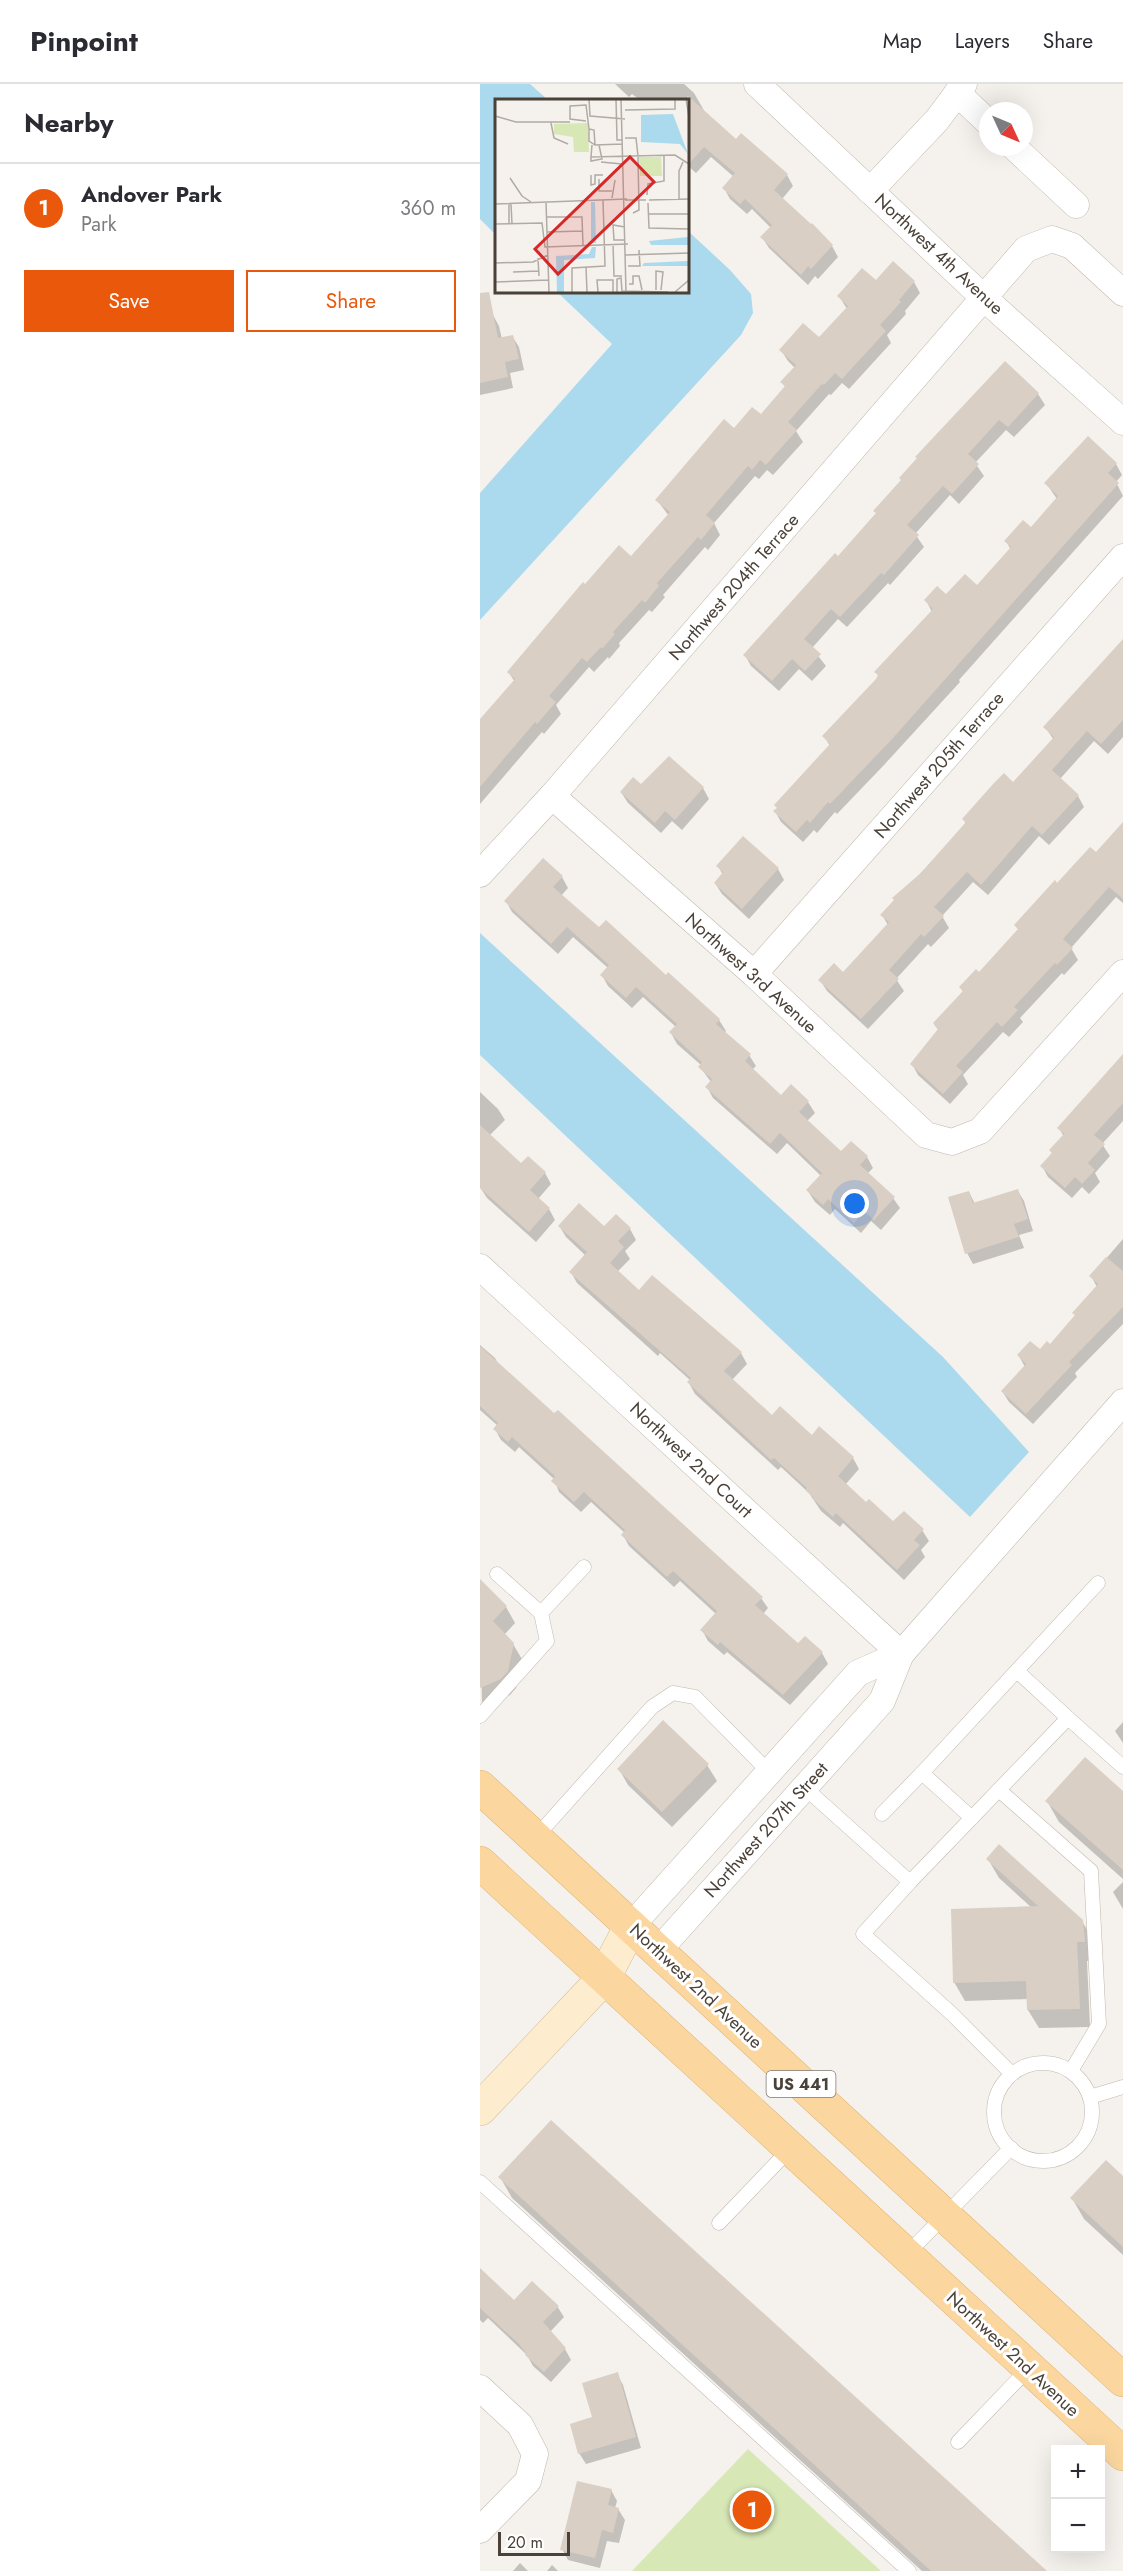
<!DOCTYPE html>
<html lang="en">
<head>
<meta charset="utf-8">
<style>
  :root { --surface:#fff; --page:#f7f7f7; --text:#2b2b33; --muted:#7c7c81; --line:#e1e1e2; --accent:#ea580c }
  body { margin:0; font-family:Jost,sans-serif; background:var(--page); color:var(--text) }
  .controls { position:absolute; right:18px; bottom:18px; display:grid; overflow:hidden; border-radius:0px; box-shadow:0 6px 24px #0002 }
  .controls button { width:54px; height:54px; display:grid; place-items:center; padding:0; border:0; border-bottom:2px solid var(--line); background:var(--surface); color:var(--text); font:30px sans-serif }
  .compass { position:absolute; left:499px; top:18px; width:54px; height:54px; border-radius:50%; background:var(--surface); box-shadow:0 6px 24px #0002; rotate:134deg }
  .scale { position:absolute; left:18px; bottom:15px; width:72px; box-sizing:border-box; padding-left:6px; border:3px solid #4a4139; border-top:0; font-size:16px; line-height:21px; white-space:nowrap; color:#4a4139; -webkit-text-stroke:4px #fff; paint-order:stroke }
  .you { position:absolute; left:375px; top:1120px; width:21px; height:21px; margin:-15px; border:4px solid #fff; border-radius:50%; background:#1a73e8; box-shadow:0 0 0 9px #1a73e833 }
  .badge { display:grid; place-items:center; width:39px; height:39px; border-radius:50%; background:var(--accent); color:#fff; font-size:20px; font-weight:700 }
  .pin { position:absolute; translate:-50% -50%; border:3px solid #fff; box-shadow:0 2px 6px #0006 }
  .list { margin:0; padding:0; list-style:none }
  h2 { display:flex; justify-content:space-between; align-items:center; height:78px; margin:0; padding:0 24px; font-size:26px }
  h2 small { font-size:20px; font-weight:400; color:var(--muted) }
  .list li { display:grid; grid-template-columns:39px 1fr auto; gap:18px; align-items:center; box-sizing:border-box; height:90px; padding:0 24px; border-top:2px solid var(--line) }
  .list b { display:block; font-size:22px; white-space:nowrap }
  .list p { margin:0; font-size:20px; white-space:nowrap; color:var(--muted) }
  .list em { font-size:20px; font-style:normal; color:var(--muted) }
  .actions { display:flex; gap:12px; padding:18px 24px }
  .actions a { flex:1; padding:14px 0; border:2px solid var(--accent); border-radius:0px; text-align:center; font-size:21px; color:var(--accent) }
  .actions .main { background:var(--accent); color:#fff }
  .map { position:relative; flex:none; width:643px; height:2487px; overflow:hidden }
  header { display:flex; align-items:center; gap:36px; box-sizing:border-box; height:84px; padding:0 30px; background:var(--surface); border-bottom:2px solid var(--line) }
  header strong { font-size:28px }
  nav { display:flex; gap:33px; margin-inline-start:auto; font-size:21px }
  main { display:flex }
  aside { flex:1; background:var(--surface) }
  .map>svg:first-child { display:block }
  .green { fill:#d7e8b6 }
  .water { fill:#abdaef }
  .shadow { fill:#0003 }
  .building { fill:#dacfc4 }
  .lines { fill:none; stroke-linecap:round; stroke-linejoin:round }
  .lane-casing { stroke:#c1b8ae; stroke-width:15 }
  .street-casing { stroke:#c1b8ae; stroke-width:27 }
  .secondary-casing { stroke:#d3bf9c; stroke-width:34 }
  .primary-casing { stroke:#e1b26e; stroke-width:34 }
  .lane { stroke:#fff; stroke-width:14 }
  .street { stroke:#fff; stroke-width:26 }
  .secondary { stroke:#fdedce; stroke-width:33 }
  .primary { stroke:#fbd79f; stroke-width:33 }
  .labels { text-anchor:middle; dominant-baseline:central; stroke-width:6; stroke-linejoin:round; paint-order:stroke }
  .shield { fill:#fff; stroke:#807a74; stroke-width:1.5 }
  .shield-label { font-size:16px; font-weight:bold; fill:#4a4139 }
  .street-label { font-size:18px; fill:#4a4139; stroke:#fff }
  .inset-road { fill:none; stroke:#b1aba4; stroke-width:1.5 }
  .view { fill:#d62828; fill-opacity:0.15; stroke:#d62828; stroke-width:3 }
  .inset-edge { fill:none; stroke:#4a4139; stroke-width:3 }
</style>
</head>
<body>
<header>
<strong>Pinpoint</strong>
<nav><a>Map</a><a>Layers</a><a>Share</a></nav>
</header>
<main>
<aside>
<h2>Nearby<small></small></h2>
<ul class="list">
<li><span class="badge">1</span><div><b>Andover Park</b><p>Park</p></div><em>360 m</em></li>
</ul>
<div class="actions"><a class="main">Save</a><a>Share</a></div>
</aside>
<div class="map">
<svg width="643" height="2487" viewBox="0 0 643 2487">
  <rect width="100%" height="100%" fill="#f5f1ec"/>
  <!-- green -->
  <path class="green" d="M268,2365L401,2487H152Z"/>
  <!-- water -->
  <g class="water">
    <path d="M0,0H50L68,16H16V151L0,135Z"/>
    <path d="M207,146L250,186L271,210L273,229L261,251L0,536V409L132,260L76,207H207Z"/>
    <path d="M0,849L463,1273L549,1368L490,1433L0,971Z"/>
  </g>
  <!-- shadow -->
  <g class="shadow">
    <path d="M135,0H204L214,9L226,30L256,57L307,91L313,102L302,115L352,162L358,173L338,195L335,192L328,201L289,164L282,153L291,144L272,125L267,130L250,115L244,104L254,93L231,73L216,89L207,81V16H160L152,10L149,13Z"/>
    <path d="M413,179L434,198L440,209L425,227L426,230L407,251L411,259L369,305L362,299L351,311L349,310L316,347L323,358L293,391L287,386L279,395L275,392L234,439L240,451L228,466L225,463L183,511L185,513L172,528L169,526L139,559L140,562L129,575L128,573L114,588L109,583L76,621L81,630L64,650L62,648L0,720V638L35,598L29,589L105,502L151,474L189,432L177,416L254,346L281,333L306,304L302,298L315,284L308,277L301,266L339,255L367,225L359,212L396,198Z"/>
    <path d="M0,218L13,231L19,242L22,255L32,252L39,263L44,286L30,289L33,304L0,311Z"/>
    <path d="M525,279L558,310L565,321L534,353L526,346L495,379L504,392L479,420L470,411L435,450L444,463L410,501L408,499L367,543L358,535L332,564L346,582L332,597L319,585L299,607L271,582L265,571L358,474Z"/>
    <path d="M636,380L642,391L636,398L643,412L479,596L480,598L404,681L357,730L355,728L337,749L334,746L323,758L301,738L295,727L350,662L344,652L399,593L396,588L452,528L446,516L497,503L531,466L526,457L551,446L577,415L566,399Z"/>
    <path d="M643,558V653L628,670L614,657L580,695L598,712L604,723L569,761L559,752L508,811L493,798L462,832L469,844L451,863L448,860L416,895L424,907L388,945L347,907L340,896L364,890L408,841L402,831L486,740L484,736L533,700L574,656L565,643Z"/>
    <path d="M161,702L223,704L229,715L202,746L192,737L181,749L148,719L141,708Z"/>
    <path d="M643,741V819L636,813L591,864L598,876L584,891L582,889L540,934L543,938L529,953L523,948L483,991L488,1000L470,1020L438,991L432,980L459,947L454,940L483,908L481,904L499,890L539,847L536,842L577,801L616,770Z"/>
    <path d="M263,754L298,785L304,796L269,835L242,810L235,799L243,791L238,782Z"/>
    <path d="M82,793L88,804L81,812L119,845L186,893L188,890L239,936L246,947L244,949L269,971L276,982L272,986L301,1013L328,1018L335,1029L327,1037L361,1070L387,1073L393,1084L387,1090L413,1114L420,1124L401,1146L391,1137L381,1149L355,1125L350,1131L335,1118L328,1107L341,1092L307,1059L297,1070L233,1014L227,1003L231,998L220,983L221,981L197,960L191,949L196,943L163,913L152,924L128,902L122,891L128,884L93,853L78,870L32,828L26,817Z"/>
    <path d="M643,972V1037L622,1060L630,1072L615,1089L620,1098L609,1110L602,1103L592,1114L568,1093L562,1082L584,1053L579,1044Z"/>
    <path d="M0,1008L18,1025L25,1036L9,1052L41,1081L65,1089L71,1100L58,1115L69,1125L75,1136L56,1158L7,1114L0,1103Z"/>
    <path d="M538,1107L544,1117L553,1147L539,1151L544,1164L493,1180L487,1169L489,1108L495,1120Z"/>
    <path d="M80,1143L150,1145L156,1156L145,1167L150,1175L137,1188L159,1208L261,1269L267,1280L252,1296L292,1333L332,1353L340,1344L373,1374L379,1385L365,1401L387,1420L414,1439L442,1446L449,1457L441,1466L445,1473L424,1496L363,1439L360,1443L341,1427L329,1409L301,1383L298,1386L215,1310L209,1299L211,1297L180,1269L178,1272L97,1199L91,1188L106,1172L86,1153Z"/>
    <path d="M643,1155V1240L595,1289L597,1293L553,1340L529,1318L522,1307L545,1283L539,1272L560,1267L570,1262L596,1233L617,1203L611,1192Z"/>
    <path d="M0,1261L15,1274L20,1283L281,1514L288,1524L283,1530L318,1562L342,1569L348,1580L310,1621L247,1568L244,1571L228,1557L222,1546L236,1530L200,1497L194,1503L149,1462L143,1451L145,1449L111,1418L101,1428L79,1408L74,1395L39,1363L35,1368L21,1356L15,1345L18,1342L0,1326Z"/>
    <path d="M0,1497L26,1523L35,1539L24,1551L33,1560L43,1577L36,1604L30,1611L2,1623Z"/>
    <path d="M643,1638V1659L635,1647Z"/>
    <path d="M227,1681L237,1697L192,1743L148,1701L139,1685Z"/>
    <path d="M643,1709V1795L579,1738L567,1717Z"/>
    <path d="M508,1775L602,1837L613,1856L615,1876L607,1877L610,1943L559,1944L548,1926V1915L485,1917L474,1898L552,1824L519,1794Z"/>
    <path d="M643,1798V1825L633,1808Z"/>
    <path d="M20,2093L564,2487H442L32,2114Z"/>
    <path d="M643,2094V2171L604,2135L592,2114Z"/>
    <path d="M0,2186L34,2218L77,2222L84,2233L70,2248L85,2265L91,2276L71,2298L53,2282L47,2271L8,2234L3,2239L0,2236Z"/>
    <path d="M137,2290L143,2301L161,2364L106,2380L99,2369L114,2334Z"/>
    <path d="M131,2406L137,2417L135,2424L138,2425L145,2436L139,2459L127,2457L120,2484L88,2476L82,2465Z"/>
    <path d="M40,2479L48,2487H33Z"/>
    <path d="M72,2481L78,2487H67Z"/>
  </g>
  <!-- building -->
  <g class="building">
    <path d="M207,11L256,55L261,49L308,90L294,106L331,140L332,139L353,161L331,185L328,182L321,191L280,153L292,141L265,115L260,120L242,104L255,89L224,63L207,82Z"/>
    <path d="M413,177L435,197L419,216L421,218L400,241L406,247L362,295L355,289L344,301L342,300L308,338L317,346L286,381L280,376L272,386L268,382L226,431L235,439L221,456L218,453L177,499L179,502L165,519L162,516L133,548L135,550L122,565L121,563L107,578L102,574L69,612L76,618L57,640L55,638L0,703V635L35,595L27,588L103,498L105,500L139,461L151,472L190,428L175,416L244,335L254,344L272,323L281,330L305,302L300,298L316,281L299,266L323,239L339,253L368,222L357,212L382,184L396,196Z"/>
    <path d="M9,208L18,254L33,251L39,275L25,278L28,293L0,299V209Z"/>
    <path d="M525,277L559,309L528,343L519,336L488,370L499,380L472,410L463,402L427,441L439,451L404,491L401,489L360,533L351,525L324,555L341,570L325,587L312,575L292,597L263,571L355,469L358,472L396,429L393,427L421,396L419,394L437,374L435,373Z"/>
    <path d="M608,352L637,379L628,389L639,399L413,654L350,720L348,718L330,739L327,736L316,748L293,727L297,724L294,721L350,660L342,652L396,595L398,591L394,588L453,525L444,516L457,502L466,510L485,490L497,501L531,463L524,457L543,436L551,443L578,412L564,399Z"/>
    <path d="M643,555V636L621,660L607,647L572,686L599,711L562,751L552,742L501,801L487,788L454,823L464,832L444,853L441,850L409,886L419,895L381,935L338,896L354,879L363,888L409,838L400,831L414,816L412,814L441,789L486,738L482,735L514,699L524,689L533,698L574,653L563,643Z"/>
    <path d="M189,672L224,703L195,736L185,727L175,739L140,708L153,693L161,700Z"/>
    <path d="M643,738V815L629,803L583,855L593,864L577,881L575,879L534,923L538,926L522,943L517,938L476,982L483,988L463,1010L430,980L458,945L453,939L483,907L479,903L496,885L499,888L538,845L534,841L575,796L577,799L610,763L616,768Z"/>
    <path d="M263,752L299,784L262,825L234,799L243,788L236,782Z"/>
    <path d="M63,774L83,792L73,803L119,843L126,836L186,891L188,888L240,935L236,940L271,970L265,977L301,1011L311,1000L329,1017L319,1028L361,1067L371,1057L388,1072L380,1081L415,1113L394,1136L384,1127L374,1139L348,1115L343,1121L326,1106L342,1089L300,1049L290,1060L225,1003L232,995L218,983L222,978L189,948L197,940L156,903L146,914L120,891L129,881L87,843L71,860L24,817Z"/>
    <path d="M643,970V1019L614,1051L625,1060L608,1079L615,1086L602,1100L595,1093L585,1104L560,1082L572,1069L569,1066L584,1050L577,1044Z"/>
    <path d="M0,1041L41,1079L48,1072L66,1088L50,1106L70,1124L49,1148L0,1104Z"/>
    <path d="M538,1105L548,1135L534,1140L539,1153L485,1170L468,1113L489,1107L493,1119Z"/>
    <path d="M99,1119L124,1142L136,1130L151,1144L138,1157L144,1163L130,1179L159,1206L172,1191L262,1268L244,1287L292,1331L300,1322L332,1351L339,1342L374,1373L358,1392L386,1418L389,1415L413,1437L424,1427L444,1445L434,1456L440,1461L417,1486L356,1429L353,1433L333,1415L334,1414L325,1406L327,1404L294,1374L291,1376L207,1298L211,1294L89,1188L107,1168L78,1142Z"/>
    <path d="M626,1173L643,1187V1223L589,1278L592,1281L546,1330L521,1307L546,1280L537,1271L550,1257L560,1265L567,1257L570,1260L595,1231L592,1229L618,1200L609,1192Z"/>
    <path d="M0,1262L74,1329L78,1326L283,1513L275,1521L318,1559L325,1552L343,1568L303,1611L240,1558L238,1561L220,1546L237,1527L193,1487L187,1493L141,1451L145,1446L104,1408L94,1418L71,1397L75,1392L32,1353L28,1358L13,1345L18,1339L0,1322Z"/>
    <path d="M0,1495L27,1522L13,1537L34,1559L28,1587L21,1595L0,1604Z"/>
    <path d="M183,1636L229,1680L182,1728L137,1685Z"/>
    <path d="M605,1673L643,1707V1786L565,1717Z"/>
    <path d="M519,1760L603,1836L605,1858H597L600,1925L547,1926L546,1897L473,1899L471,1825L558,1822L506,1775Z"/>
    <path d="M71,2036L567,2487H451L18,2093Z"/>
    <path d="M626,2076L643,2092V2163L590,2114Z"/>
    <path d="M0,2184L34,2216L52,2197L79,2222L63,2238L86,2264L64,2288L45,2271L46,2269L39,2260L0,2224Z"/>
    <path d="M138,2288L156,2353L98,2370L90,2340L112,2333L102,2299Z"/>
    <path d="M97,2397L132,2405L128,2421L139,2424L133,2449L122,2446L115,2474L80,2466Z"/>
  </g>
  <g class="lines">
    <!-- lane casing -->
    <g class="lane-casing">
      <g id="lane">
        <path d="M17,1490L61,1529"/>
        <path d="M537,1587L588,1634"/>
        <path d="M0,1632L67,1557L61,1529L104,1483"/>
        <path d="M324,1703L430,1798L383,1850L472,1930L532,1990"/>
        <path d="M519,1706L611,1787L619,1940L591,1987"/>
        <path d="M402,1730L442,1689"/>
        <path d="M492,1734L442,1689L618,1499"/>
        <path d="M55,1754L172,1623L193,1609L215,1613L289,1688"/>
        <path d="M430,1798L588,1634L643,1683"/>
        <circle cx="563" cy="2028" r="49"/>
        <path d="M610,2013L643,2003"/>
        <path d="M0,2098L429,2487"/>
        <path d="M239,2139L310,2065"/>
        <path d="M426,2171L531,2064"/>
        <path d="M478,2358L549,2284"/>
      </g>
    </g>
    <!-- street casing -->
    <g class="street-casing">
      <g id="street">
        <path d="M277,0L505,215L643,338"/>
        <path d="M477,9L508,38"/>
        <path d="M534,63L596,121"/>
        <path d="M390,107L457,36L484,0"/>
        <path d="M72,712L274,890L446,1051L472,1058L500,1047L643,889"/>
        <path d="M0,790L72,712L546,165L572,155L592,162L643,209"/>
        <path d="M274,890L643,473"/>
        <path d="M0,1183L421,1570"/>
        <path d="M151,1842L378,1589L421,1570"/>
        <path d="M178,1867L402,1617L421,1570L643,1318"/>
        <path d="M0,2304L40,2341L55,2370L48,2397L0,2446"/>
      </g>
    </g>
    <!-- secondary casing -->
    <g class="secondary-casing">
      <path id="secondary" d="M0,2025L123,1895L151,1842"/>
    </g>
    <!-- primary casing -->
    <g class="primary-casing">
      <g id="primary">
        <path d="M0,1703L643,2296"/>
        <path d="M0,1779L643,2370"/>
      </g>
    </g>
    <!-- lane -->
    <use href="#lane" class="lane"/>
    <!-- street -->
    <use href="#street" class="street"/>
    <!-- secondary -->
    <use href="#secondary" class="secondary"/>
    <!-- primary -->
    <use href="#primary" class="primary"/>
  </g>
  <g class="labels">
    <!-- shield labels -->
    <rect class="shield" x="286.5" y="1987" width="69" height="26" rx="4.5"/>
    <g class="shield-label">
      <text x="321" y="2000">US 441</text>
    </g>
    <!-- street labels -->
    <g class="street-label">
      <text transform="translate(459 170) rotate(43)">Northwest 4th Avenue</text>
      <text transform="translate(254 503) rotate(-49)">Northwest 204th Terrace</text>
      <text transform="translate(459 681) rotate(-49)">Northwest 205th Terrace</text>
      <text transform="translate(271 889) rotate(42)">Northwest 3rd Avenue</text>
      <text transform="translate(211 1376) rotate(43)">Northwest 2nd Court</text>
      <text transform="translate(286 1746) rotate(-48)">Northwest 207th Street</text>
      <text transform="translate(216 1902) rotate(43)">Northwest 2nd Avenue</text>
      <text transform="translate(533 2270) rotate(43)">Northwest 2nd Avenue</text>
    </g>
  </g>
  <!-- overview -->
  <g transform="translate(15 15)">
    <rect width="194" height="194" fill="#f5f1ec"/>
    <path d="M93,24L94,53H79L78,38L59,35V25ZM144,58H166L167,77H145Z" fill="#d7e8b6"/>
    <path d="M178,15L193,55L185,45L146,43V16ZM96,103H100L101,144H96ZM193,138V146H156L154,142ZM97,148H101L100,159L69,161V193H62L61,157L94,155ZM193,162V167H147L149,164Z" fill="#abdaef"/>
    <path class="inset-road" d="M94,0L95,17L130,20M121,0L122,41H127M126,0L131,193M191,0L194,18M130,11L180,10V0M0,17L21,23H75M91,22L75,20V7L91,6L94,30M56,24L59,39L73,45M130,39H141L143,57M97,46L96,58L180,56L194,65M100,46L94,42V30L99,31L100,46L127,45M96,58V62L107,60L104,46M106,63L127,65M96,76V86L100,85V76H108M15,79L27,97L36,103M104,80V92H117M152,96L153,85L169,82V57M117,99L120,81M184,100V72L188,63M130,101H151M154,101L194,100M51,103L54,193M153,104L154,129L194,130M0,105L132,100M14,105V125M16,105L17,125M138,114L144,111L143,57M153,115H194M52,118H87L88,146M0,125L47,124L50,148L133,145M52,133L88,132M129,141H119L118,126L130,128M118,145L119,177H127M130,156L194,154M43,159L44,177M0,164L38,163L53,156M133,167H145L144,151M91,168L92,193M18,173L44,172M0,183L53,181M134,185H138V177H144L147,191M161,191V172L168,173L166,191M77,193V169L110,167L108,101M103,193L102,181H118V193M122,193V180L126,179L127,192L173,193M180,193L194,181"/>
    <path class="view" d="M135,58L159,83L63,175L40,150Z"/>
    <rect width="194" height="194" class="inset-edge"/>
  </g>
</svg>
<div class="controls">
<button>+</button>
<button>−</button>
</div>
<svg class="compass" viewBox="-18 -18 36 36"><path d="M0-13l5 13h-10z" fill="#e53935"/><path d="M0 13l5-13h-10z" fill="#7c7c81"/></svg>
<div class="scale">20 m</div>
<div class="you"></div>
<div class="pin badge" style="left:272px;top:2426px">1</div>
</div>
</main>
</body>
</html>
